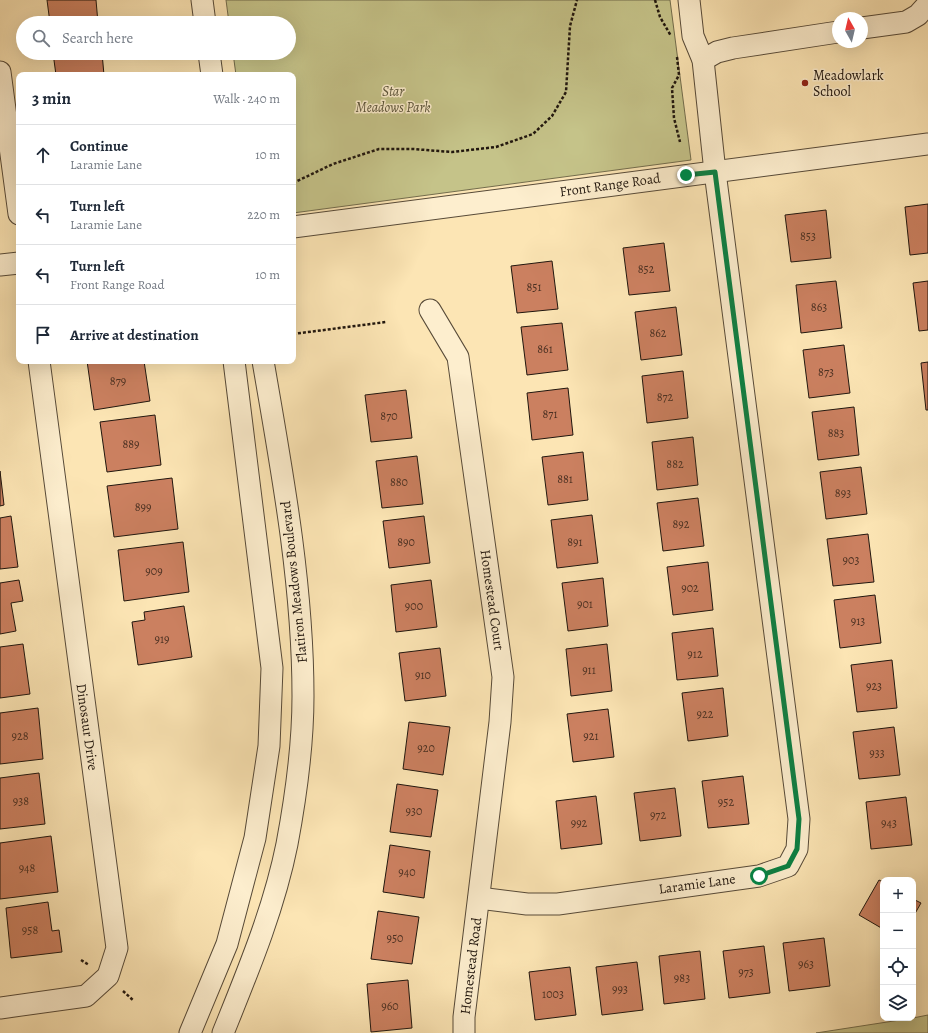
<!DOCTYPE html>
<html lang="en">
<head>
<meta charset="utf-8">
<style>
  :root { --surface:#fff; --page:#f6f6f7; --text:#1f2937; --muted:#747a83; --line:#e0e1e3 }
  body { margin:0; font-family:Alegreya,serif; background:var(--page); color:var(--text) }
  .controls { position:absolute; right:12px; bottom:12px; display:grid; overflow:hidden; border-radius:8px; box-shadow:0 4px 16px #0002 }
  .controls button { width:36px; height:36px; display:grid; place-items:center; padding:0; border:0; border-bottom:1px solid var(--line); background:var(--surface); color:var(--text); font:20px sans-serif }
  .compass { position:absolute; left:832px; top:12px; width:36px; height:36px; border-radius:50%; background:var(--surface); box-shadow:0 4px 16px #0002; rotate:352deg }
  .stop { position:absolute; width:12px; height:12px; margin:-9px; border:3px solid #0b8043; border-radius:50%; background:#fff }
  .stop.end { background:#0b8043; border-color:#fff; box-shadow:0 1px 4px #0008 }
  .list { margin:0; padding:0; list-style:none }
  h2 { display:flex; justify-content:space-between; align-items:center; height:52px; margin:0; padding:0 16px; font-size:17px }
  h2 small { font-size:13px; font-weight:400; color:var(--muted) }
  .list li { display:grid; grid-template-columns:26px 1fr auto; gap:12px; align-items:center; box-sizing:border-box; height:60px; padding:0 16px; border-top:1px solid var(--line) }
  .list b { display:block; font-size:15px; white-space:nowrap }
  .list p { margin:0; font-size:13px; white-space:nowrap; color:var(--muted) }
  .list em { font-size:13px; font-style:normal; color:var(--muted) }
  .icon { flex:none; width:22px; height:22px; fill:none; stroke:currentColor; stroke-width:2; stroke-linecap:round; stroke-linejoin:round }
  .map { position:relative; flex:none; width:928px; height:1033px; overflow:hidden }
  .search { position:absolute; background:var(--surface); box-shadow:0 4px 16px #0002; left:16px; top:16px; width:280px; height:44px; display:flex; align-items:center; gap:10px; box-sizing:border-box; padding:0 14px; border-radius:22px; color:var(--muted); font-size:15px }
  .panel { position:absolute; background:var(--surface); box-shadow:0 4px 16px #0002; left:16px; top:72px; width:280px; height:292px; border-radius:8px }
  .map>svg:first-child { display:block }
  .green { fill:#c5c389; stroke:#726c4c }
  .building { fill:#cb8060; stroke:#20160e }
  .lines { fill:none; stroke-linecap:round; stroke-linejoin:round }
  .minor-casing { stroke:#574a38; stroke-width:23 }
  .path { stroke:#20160e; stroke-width:2.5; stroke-dasharray:3 2; stroke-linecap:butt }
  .minor { stroke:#fdeece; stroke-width:21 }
  .route { stroke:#0b8043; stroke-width:5 }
  .poi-dot { fill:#8f2418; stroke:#fdeece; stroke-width:1.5 }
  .labels { text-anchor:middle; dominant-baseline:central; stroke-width:3; stroke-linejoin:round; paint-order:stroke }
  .number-label { font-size:12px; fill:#4b3022 }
  .poi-label { font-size:14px; fill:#20160e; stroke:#fdeece; text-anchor:start }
  .park-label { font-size:14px; font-style:italic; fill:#5a5339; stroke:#fdeece }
  .street-label { font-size:14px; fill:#20160e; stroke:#fdeece }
</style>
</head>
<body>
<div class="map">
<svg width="928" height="1033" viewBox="0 0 928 1033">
  <rect width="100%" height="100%" fill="#fce5b4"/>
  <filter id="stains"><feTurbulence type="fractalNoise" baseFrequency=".005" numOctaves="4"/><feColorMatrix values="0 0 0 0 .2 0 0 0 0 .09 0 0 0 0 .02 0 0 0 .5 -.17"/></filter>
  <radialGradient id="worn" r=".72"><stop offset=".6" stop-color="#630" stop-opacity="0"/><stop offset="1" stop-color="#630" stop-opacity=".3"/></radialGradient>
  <!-- green -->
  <g class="green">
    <path d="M226,0H670L691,160L293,213V75H236L233,53H289V23H229Z"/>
    <path d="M928,1015V1033H816L913,1018Z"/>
  </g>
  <!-- building -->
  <g class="building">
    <path d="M47,0H96L98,23H50Z"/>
    <path d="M53,53H102L104,75H56Z"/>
    <path d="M928,204V253L910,255L905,207Z"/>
    <path d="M826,210L831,258L791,262L785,215Z"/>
    <path d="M664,243L670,291L629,295L623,248Z"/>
    <path d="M552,261L558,309L517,313L511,266Z"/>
    <path d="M836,281L842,328L801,333L796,285Z"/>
    <path d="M928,281V330L919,331L913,283Z"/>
    <path d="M676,307L682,355L641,360L635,312Z"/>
    <path d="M562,323L568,370L527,375L521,327Z"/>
    <path d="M844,345L850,393L809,398L803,350Z"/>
    <path d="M87,361H144L150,401L94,410Z"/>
    <path d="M928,362V410H926L921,363Z"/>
    <path d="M683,371L688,418L647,423L642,376Z"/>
    <path d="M568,388L573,435L532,440L527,393Z"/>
    <path d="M406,390L412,438L371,442L365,395Z"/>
    <path d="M854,407L859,455L818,460L812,412Z"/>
    <path d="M155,415L161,465L107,472L100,422Z"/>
    <path d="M693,437L698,485L657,490L652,442Z"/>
    <path d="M583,452L588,500L548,505L542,457Z"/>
    <path d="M417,456L423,504L382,508L376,461Z"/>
    <path d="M861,467L867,514L826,519L820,472Z"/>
    <path d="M0,471L4,505L0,506Z"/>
    <path d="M172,478L178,529L114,537L107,486Z"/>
    <path d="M698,498L704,546L663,551L657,503Z"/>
    <path d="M592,515L598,563L557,568L551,520Z"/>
    <path d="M11,516L18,567L0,569V518Z"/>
    <path d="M424,516L430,563L389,568L383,521Z"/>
    <path d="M868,534L874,582L833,586L827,539Z"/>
    <path d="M183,542L189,592L124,601L118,550Z"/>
    <path d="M708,562L713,610L673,615L667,567Z"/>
    <path d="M603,578L608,626L568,631L562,583Z"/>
    <path d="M19,580L23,601L11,603L16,631L0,634V583Z"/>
    <path d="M431,580L437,627L396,632L391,585Z"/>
    <path d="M875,595L881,643L840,648L834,600Z"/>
    <path d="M184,606L192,657L138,665L132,622L145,620L144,612Z"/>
    <path d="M713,628L718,676L677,680L672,633Z"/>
    <path d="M23,644L30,694L0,698V647Z"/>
    <path d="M607,644L612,691L571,696L566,649Z"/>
    <path d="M440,648L446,696L405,701L399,653Z"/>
    <path d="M892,660L897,708L857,712L851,665Z"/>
    <path d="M723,688L728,736L688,741L682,693Z"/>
    <path d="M38,708L43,759L0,764V713Z"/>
    <path d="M608,709L614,757L573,762L567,714Z"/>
    <path d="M409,722L450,727L443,775L403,769Z"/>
    <path d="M894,727L900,775L859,779L853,732Z"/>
    <path d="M39,773L45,824L0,829V778Z"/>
    <path d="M743,776L749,824L708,828L702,781Z"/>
    <path d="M397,784L438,790L431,837L390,832Z"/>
    <path d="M675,788L681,836L640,841L634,793Z"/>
    <path d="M596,796L602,844L561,849L556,801Z"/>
    <path d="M906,797L912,845L871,849L866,802Z"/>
    <path d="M51,836L58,892L0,899V843Z"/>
    <path d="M390,845L430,851L424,898L383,892Z"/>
    <path d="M879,880L883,882V929L859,915Z"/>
    <path d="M913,899L921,903L913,917Z"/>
    <path d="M48,902L52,931L59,930L62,952L11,958L6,908Z"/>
    <path d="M378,911L419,917L412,964L371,959Z"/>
    <path d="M824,938L830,986L789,991L783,943Z"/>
    <path d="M764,946L770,993L729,998L723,951Z"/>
    <path d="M700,951L705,999L664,1004L659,956Z"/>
    <path d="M637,962L643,1010L602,1015L596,967Z"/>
    <path d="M570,967L576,1015L535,1020L529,972Z"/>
    <path d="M408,980L412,1028L371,1032L367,984Z"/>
  </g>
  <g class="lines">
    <!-- minor casing -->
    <g class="minor-casing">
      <g id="minor">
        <path d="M202,0L205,23"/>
        <path d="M862,28L906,22L918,15L928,4"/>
        <path d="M209,53L212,75"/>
        <path d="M703,60L717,52L733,48L838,32"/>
        <path d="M0,72L19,214"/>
        <path d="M293,227L928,144"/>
        <path d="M0,265L19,263"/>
        <path d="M430,310L458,357L503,677L500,722L464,1017V1033"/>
        <path d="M479,898L527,904H558L759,876L788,866L797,849L799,819L715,172L703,60L693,36L689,0"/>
        <path d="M0,1008L86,996L108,976L117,948L39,361"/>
        <path d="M190,1033L227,944L255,838L269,746L272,668L234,361"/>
        <path d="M223,1033C248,971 274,909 287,844C296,796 303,745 303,696C303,584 282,471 263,361"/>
      </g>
    </g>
    <!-- path -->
    <g class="path">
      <path d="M655,0L660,17L671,36"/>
      <path d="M677,57L679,75L672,88L674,118L680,142"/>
      <path d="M293,183L333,164L379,149H413L452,152L496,147L533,134L552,116L566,92L570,26L577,0"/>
      <path d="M293,334L386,322"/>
      <path d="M81,960L89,965"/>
      <path d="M123,991L134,1001"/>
    </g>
    <!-- minor -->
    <use href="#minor" class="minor"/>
  </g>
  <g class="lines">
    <!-- route -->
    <path class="route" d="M686,175L715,172L799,819L797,849L788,866L759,876"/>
  </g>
  <!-- markers -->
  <circle class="poi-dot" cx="805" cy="83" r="4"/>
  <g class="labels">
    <!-- number labels -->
    <g class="number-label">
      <text x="808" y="236">853</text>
      <text x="646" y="269">852</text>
      <text x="534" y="287">851</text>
      <text x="819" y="307">863</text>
      <text x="658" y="333">862</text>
      <text x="545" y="349">861</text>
      <text x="826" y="372">873</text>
      <text x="118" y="381">879</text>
      <text x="665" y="397">872</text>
      <text x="550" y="414">871</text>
      <text x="389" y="416">870</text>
      <text x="836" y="433">883</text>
      <text x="131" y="444">889</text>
      <text x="675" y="464">882</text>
      <text x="565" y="479">881</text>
      <text x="399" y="482">880</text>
      <text x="843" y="493">893</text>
      <text x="143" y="507">899</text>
      <text x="681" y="524">892</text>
      <text x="406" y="542">890</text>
      <text x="575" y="542">891</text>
      <text x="851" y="560">903</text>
      <text x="154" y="571">909</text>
      <text x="690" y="588">902</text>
      <text x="585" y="604">901</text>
      <text x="414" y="606">900</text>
      <text x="858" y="621">913</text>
      <text x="162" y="639">919</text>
      <text x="695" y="654">912</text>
      <text x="589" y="670">911</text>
      <text x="423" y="675">910</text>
      <text x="874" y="686">923</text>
      <text x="705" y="714">922</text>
      <text x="20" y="736">928</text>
      <text x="591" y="736">921</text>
      <text x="426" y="748">920</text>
      <text x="877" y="753">933</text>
      <text x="21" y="801">938</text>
      <text x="726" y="802">952</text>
      <text x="414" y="811">930</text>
      <text x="658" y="815">972</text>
      <text x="579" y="823">992</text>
      <text x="889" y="823">943</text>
      <text x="27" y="868">948</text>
      <text x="407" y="872">940</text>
      <text x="30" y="930">958</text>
      <text x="395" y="938">950</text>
      <text x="806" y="964">963</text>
      <text x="746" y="972">973</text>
      <text x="682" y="978">983</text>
      <text x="620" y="989">993</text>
      <text x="553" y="994">1003</text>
      <text x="390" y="1006">960</text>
    </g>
    <!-- poi labels -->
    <g class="poi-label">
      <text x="813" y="75">Meadowlark<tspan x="813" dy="16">School</tspan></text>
    </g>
    <!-- park labels -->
    <g class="park-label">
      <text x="393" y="91">Star<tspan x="393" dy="16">Meadows Park</tspan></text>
    </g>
    <!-- street labels -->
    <g class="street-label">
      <text transform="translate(610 185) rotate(-8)">Front Range Road</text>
      <text transform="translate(294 582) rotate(-96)">Flatiron Meadows Boulevard</text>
      <text transform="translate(492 600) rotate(82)">Homestead Court</text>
      <text transform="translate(87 727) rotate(82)">Dinosaur Drive</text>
      <text transform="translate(697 884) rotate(-8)">Laramie Lane</text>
      <text transform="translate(471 966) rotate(-83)">Homestead Road</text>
    </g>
  </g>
  <rect width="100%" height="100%" filter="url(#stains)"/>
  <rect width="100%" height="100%" fill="url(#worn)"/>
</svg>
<div class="controls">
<button>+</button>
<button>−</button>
<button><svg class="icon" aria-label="locate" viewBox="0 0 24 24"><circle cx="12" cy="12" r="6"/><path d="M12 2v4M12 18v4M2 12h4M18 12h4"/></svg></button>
<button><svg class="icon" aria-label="layers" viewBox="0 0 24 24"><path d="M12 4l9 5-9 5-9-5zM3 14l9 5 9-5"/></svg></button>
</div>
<svg class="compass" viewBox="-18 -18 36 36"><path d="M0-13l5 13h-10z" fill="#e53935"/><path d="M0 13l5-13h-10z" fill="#747a83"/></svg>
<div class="stop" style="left:759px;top:876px"></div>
<div class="stop end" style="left:686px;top:175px"></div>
<div class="search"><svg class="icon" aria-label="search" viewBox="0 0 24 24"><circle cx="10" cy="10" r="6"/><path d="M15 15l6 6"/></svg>Search here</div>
<section class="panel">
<h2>3 min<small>Walk · 240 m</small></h2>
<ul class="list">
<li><svg class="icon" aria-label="ahead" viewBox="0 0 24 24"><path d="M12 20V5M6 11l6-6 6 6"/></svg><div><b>Continue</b><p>Laramie Lane</p></div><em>10 m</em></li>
<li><svg class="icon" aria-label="left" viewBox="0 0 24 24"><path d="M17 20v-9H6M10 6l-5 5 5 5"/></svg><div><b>Turn left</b><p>Laramie Lane</p></div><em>220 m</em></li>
<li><svg class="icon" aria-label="left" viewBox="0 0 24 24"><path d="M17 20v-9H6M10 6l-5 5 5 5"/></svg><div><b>Turn left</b><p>Front Range Road</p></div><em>10 m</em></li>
<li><svg class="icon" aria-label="arrive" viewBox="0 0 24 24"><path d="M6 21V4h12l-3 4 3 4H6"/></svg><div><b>Arrive at destination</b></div></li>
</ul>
</section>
</div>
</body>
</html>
